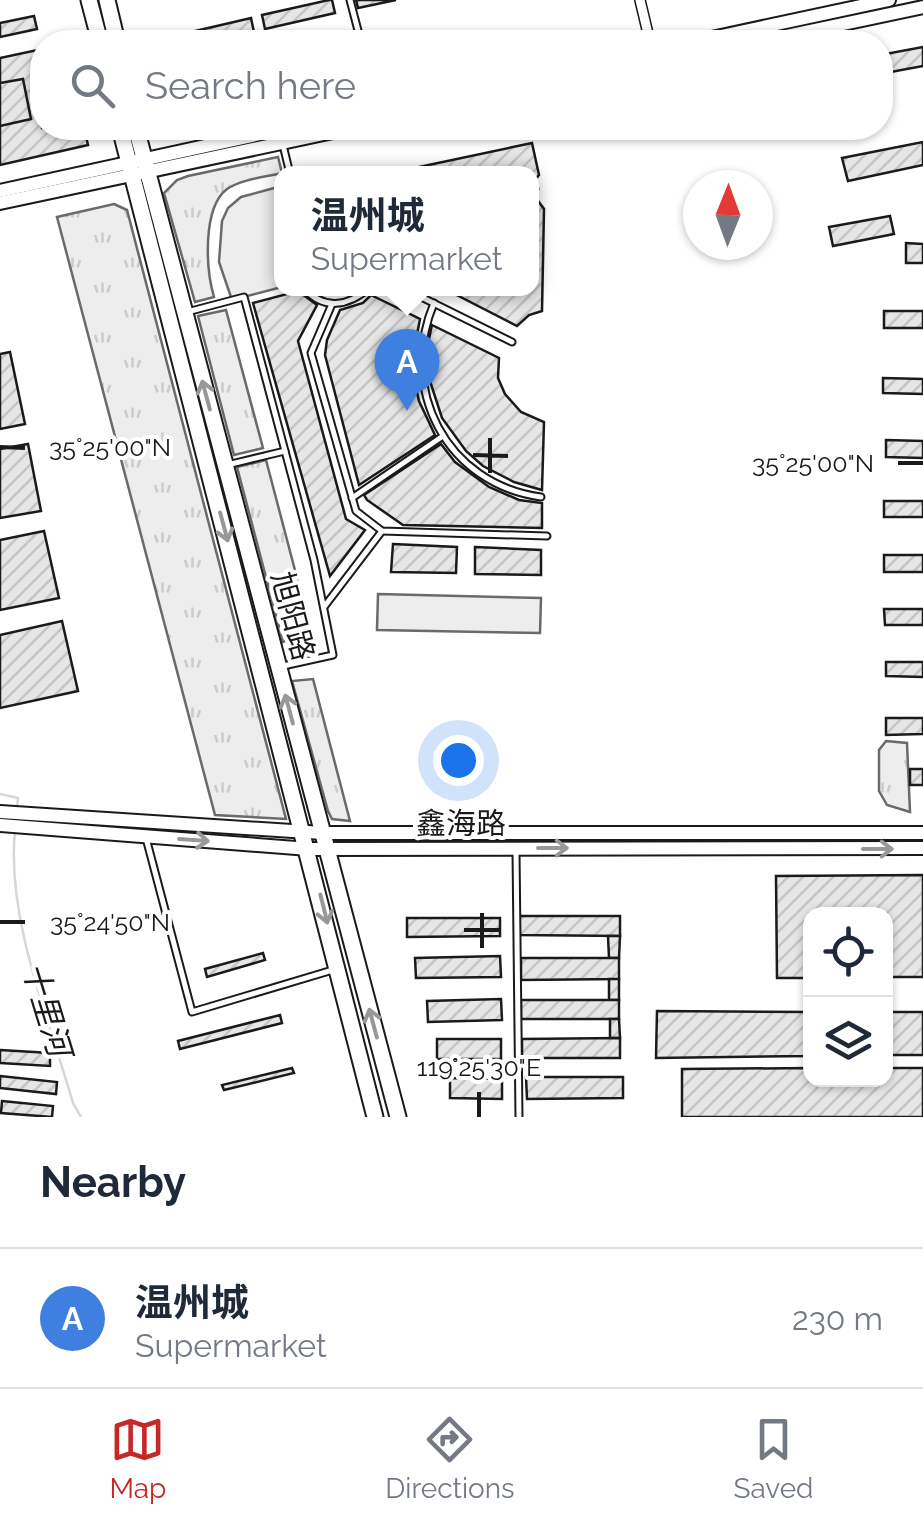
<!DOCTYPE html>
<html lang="en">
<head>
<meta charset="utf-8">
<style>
  :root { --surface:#fff; --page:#f2f2f3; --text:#1f2937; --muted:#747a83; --line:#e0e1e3; --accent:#c62828 }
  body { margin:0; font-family:Raleway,"Noto Sans SC",sans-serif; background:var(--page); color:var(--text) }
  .controls { position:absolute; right:30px; bottom:30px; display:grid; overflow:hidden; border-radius:20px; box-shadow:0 2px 8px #0004 }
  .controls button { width:90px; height:90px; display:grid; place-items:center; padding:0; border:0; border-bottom:2px solid var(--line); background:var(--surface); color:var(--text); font:50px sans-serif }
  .compass { position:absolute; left:683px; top:170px; width:90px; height:90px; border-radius:50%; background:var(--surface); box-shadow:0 2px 8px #0004; rotate:1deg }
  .you { position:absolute; left:458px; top:760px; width:35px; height:35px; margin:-25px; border:8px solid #fff; border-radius:50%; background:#1a73e8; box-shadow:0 0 0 15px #1a73e833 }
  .badge { display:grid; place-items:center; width:65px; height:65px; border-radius:50%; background:var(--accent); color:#fff; font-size:32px; font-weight:700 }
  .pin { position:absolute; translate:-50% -82px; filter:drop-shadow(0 2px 5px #0008) }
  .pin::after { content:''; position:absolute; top:52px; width:35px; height:30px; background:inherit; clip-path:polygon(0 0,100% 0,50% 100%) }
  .popup { position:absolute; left:274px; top:166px; width:265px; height:130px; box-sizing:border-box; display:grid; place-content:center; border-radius:20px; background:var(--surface); filter:drop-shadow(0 2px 8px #0005); font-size:32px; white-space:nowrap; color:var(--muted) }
  .popup b { font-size:38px; color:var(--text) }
  .popup::after { content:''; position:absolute; left:50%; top:100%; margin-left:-20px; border:20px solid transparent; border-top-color:var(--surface) }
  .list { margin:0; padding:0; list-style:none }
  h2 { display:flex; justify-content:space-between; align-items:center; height:130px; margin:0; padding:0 40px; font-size:42px }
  h2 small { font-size:32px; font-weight:400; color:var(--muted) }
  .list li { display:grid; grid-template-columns:65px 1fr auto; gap:30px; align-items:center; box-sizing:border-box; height:140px; padding:0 40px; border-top:2px solid var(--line) }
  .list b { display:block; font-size:38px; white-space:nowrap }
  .list p { margin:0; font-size:32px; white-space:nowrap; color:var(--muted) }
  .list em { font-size:32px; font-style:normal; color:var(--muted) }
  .icon { flex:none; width:55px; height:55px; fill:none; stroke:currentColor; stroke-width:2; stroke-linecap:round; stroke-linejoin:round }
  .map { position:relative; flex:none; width:923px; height:1117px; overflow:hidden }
  .search { position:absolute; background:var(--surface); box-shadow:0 2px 8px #0004; left:30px; right:30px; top:30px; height:110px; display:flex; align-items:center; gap:25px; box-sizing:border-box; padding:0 35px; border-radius:40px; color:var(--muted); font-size:38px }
  .sheet { height:270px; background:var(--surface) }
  nav { display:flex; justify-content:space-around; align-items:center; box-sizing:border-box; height:140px; border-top:2px solid var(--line); background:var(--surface); font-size:28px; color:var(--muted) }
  nav a { display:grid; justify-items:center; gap:5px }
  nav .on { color:var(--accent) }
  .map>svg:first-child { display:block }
  .grass { fill:url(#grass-tufts); stroke:#6a6a6a; stroke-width:2.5 }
  .built { fill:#ededed; stroke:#6a6a6a; stroke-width:2.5 }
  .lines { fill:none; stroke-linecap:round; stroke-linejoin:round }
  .stream { stroke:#d7d7d7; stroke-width:2.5 }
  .building { fill:url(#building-hatch); stroke:#1a1a1a; stroke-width:2.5 }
  .lane-casing { stroke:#1a1a1a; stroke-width:9 }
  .street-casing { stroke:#1a1a1a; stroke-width:12 }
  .secondary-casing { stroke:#1a1a1a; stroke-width:16 }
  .primary-casing { stroke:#1a1a1a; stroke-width:19 }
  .lane { stroke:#fff; stroke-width:5 }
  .street { stroke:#fff; stroke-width:9 }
  .secondary { stroke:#fff; stroke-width:12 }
  .primary { stroke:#fff; stroke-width:15 }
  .oneway { stroke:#989898 }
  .ticks { fill:none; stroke:#1a1a1a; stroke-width:4 }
  .labels { text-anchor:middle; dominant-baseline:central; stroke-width:8; stroke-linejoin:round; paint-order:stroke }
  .street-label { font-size:30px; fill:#1a1a1a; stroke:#fff }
  .water-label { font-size:32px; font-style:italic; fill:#1a1a1a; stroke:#fff }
  .ticks-label { font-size:25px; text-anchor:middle; fill:#1a1a1a; stroke:#fff; stroke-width:8; stroke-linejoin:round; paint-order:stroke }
</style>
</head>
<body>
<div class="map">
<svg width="923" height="1117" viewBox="0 0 923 1117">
  <defs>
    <pattern id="grass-tufts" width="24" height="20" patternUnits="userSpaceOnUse" patternTransform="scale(2.5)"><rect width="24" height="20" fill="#ededed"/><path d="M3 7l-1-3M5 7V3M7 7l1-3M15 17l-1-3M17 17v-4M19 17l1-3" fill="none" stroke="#cbcbcb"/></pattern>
    <pattern id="building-hatch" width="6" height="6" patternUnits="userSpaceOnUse" patternTransform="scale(2.5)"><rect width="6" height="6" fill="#e6e6e6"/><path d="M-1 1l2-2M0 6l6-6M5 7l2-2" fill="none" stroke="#c5c5c5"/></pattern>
  </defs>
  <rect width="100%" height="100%" fill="#fff"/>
  <!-- grass -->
  <g class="grass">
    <path d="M278,157L282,173C265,177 242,179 227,189C202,208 206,270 214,297L195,302L164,193L177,180L188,176Z"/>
    <path d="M114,204L127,210L286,819L215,815L57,217Z"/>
    <path d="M226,310L263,448L234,455L198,316Z"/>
    <path d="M266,460L307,616L301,634L283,642L237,467Z"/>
    <path d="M313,679L350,821L332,819L328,811L292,681Z"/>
    <path d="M886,741L907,743L910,812L887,805L879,791V750Z"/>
  </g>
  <!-- built -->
  <g class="built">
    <path d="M282,186V287L232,300L219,262L222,221L228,208L241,197Z"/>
    <path d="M378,594L541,598L540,633L377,630Z"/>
  </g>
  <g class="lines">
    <!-- stream -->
    <g class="stream">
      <path d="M0,794L18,798L17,808"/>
      <path d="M15,831C6,917 49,1020 73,1103L81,1117"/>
    </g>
  </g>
  <!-- building -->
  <g class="building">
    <path d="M329,0H332L335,13L265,29L262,15Z"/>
    <path d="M356,0H396L358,8Z"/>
    <path d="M34,16L37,29L0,37V23Z"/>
    <path d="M251,18L255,37L230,42H148Z"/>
    <path d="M923,47V66L880,74V55Z"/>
    <path d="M42,49V128H84L88,145L0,165V58Z"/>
    <path d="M23,79L31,119L0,126V83Z"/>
    <path d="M923,142V165L848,181L842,158Z"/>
    <path d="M532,143L539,175L532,184V174H386Z"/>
    <path d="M533,194L544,209L542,311L529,315L517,326L443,288H532Z"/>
    <path d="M890,216L894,234L833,246L829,227Z"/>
    <path d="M906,243L923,244V263H906Z"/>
    <path d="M298,291L317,305L298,341L346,519L365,530L330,576L253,303Z"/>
    <path d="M371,295L420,319L413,355L414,379L419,401L435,435L359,485L325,355L327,340L340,310L363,303Z"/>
    <rect x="884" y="311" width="39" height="17"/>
    <path d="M432,325L499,358L498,378L505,394L521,412L544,422L542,490L514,482L483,466L466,451L442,418L427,372V348Z"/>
    <path d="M10,352L25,424L0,429V354Z"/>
    <path d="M883,378L923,379V394L883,393Z"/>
    <path d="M886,440L923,441V458L886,457Z"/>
    <path d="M28,444L41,511L0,518V449Z"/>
    <path d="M441,444L455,462L489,487L519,500L542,503V528L403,525L367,500L364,495Z"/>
    <rect x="884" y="501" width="39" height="16"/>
    <path d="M44,531L59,598L0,610V540Z"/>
    <path d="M393,544L457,547L456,573L391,572Z"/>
    <path d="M475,547L541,550V575L475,574Z"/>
    <rect x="884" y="555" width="39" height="17"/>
    <path d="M884,609H923V625H885Z"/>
    <path d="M62,621L78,691L0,708V635Z"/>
    <path d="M886,662H923V677L886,676Z"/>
    <path d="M886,718H923V734L886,735Z"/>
    <rect x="910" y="769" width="13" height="16"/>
    <path d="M923,875V977H886V914H810V978H777L776,876Z"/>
    <path d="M519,916H620V936L519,935Z"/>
    <path d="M407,918H500V936L407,937Z"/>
    <path d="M608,936H620L619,958H609Z"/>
    <path d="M263,953L265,960L207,977L205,969Z"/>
    <path d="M500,956L501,977L416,978L415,958Z"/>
    <path d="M521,958H619V979L521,980Z"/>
    <rect x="609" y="979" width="10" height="21"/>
    <path d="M501,999L502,1020L428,1022L427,1001Z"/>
    <rect x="521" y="1000" width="98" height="19"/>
    <path d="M657,1011L810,1012V1056L656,1058Z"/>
    <rect x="886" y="1012" width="37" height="43"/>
    <path d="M280,1015L282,1023L180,1049L178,1041Z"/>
    <path d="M610,1019H619L620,1038H610Z"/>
    <path d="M620,1038V1058H522V1039Z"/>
    <rect x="437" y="1039" width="64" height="20"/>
    <path d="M0,1050L50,1053V1066L0,1063Z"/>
    <path d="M292,1068L294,1073L224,1090L222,1085Z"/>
    <path d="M810,1068V1080H886V1068H923V1117H682V1069Z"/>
    <path d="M0,1076L57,1082L56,1094L0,1088Z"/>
    <path d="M526,1077H623V1098L527,1099Z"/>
    <path d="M450,1078L502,1079V1099L450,1098Z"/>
    <path d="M2,1101L53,1106L52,1117L1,1113Z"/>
  </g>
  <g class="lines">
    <!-- lane casing -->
    <g class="lane-casing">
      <g id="lane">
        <path d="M350,0L361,42"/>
        <path d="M283,145L290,174"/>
        <path d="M532,190L535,189"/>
        <path d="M304,288C323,310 348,307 369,288"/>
        <path d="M403,288L512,342"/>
        <path d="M434,303C398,389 446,484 541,497"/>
        <path d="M332,304L311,353L356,511L382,531L547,536"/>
        <path d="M187,312L244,297L314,560L333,655L283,666"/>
        <path d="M227,465L285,451"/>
        <path d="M352,498L443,436"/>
        <path d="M324,607L382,531"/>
        <path d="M146,838L192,1012L336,969"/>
        <path d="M516,851L519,1117"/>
      </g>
    </g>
    <!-- street casing -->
    <g class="street-casing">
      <path id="street" d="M640,0L650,42"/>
    </g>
    <!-- secondary casing -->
    <g class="secondary-casing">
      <g id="secondary">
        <path d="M693,42L889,0"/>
        <path d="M758,42L923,7"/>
        <path d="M0,191L288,128"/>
        <path d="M0,203L352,128"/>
        <path d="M0,812L323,833H923"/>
        <path d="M0,825L309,849L923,848"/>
      </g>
    </g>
    <!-- primary casing -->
    <g class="primary-casing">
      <g id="primary">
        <path d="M89,0L100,42"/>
        <path d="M107,0L117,42"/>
        <path d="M120,128L375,1117"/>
        <path d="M136,128L398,1117"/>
      </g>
    </g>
    <!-- lane -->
    <use href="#lane" class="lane"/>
    <!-- street -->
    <use href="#street" class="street"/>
    <!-- secondary -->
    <use href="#secondary" class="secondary"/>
    <!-- primary -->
    <use href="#primary" class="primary"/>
  </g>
  <!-- one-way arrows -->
  <defs><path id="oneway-shaft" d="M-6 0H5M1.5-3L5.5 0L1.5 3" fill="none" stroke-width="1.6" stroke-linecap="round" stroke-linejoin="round" transform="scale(2.5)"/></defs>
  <g class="oneway">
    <use href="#oneway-shaft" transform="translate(206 395) rotate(-105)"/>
    <use href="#oneway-shaft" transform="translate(224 527) rotate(75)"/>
    <use href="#oneway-shaft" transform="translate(289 709) rotate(-105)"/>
    <use href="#oneway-shaft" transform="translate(194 840) rotate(4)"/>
    <use href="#oneway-shaft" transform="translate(553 848)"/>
    <use href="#oneway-shaft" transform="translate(878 849)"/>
    <use href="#oneway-shaft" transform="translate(324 909) rotate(76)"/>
    <use href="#oneway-shaft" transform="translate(373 1023) rotate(-105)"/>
  </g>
  <!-- ticks -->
  <path class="ticks" d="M0,447L25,448M473,455L508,456M898,463H923M490,473V438M0,922H25M464,930H499M482,948V913M479,1117V1092"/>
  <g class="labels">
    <!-- street labels -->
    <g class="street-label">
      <text transform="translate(293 616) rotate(75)">旭阳路</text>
      <text x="461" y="823">鑫海路</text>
    </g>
    <!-- water labels -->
    <g class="water-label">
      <text transform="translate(47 1009) rotate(73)">十里河</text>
    </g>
  </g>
  <g class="ticks-label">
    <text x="110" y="456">35°25'00"N</text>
    <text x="813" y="472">35°25'00"N</text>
    <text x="110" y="931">35°24'50"N</text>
    <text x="479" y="1076">119°25'30"E</text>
  </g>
</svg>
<div class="controls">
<button><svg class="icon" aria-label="locate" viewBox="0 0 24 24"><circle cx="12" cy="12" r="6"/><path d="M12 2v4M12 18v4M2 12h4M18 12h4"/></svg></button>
<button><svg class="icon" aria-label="layers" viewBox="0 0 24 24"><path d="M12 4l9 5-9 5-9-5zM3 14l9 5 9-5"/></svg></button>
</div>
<svg class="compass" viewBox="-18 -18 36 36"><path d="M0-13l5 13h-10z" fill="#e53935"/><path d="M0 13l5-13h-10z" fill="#747a83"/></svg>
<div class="you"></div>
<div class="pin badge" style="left:407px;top:411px;background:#3f7fe0">A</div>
<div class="popup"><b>温州城</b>Supermarket</div>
<div class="search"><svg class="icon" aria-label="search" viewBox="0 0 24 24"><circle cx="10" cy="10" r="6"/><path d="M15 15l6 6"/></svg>Search here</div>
</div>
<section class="sheet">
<h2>Nearby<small></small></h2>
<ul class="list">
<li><span class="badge" style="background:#3f7fe0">A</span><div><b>温州城</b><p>Supermarket</p></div><em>230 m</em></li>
</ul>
</section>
<nav>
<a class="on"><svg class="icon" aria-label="map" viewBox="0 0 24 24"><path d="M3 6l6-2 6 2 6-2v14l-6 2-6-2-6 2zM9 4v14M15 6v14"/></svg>Map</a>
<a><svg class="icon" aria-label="directions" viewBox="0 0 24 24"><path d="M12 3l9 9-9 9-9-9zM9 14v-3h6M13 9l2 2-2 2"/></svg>Directions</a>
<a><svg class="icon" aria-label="saved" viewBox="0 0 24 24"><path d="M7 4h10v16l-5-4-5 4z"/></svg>Saved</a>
</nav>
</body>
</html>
